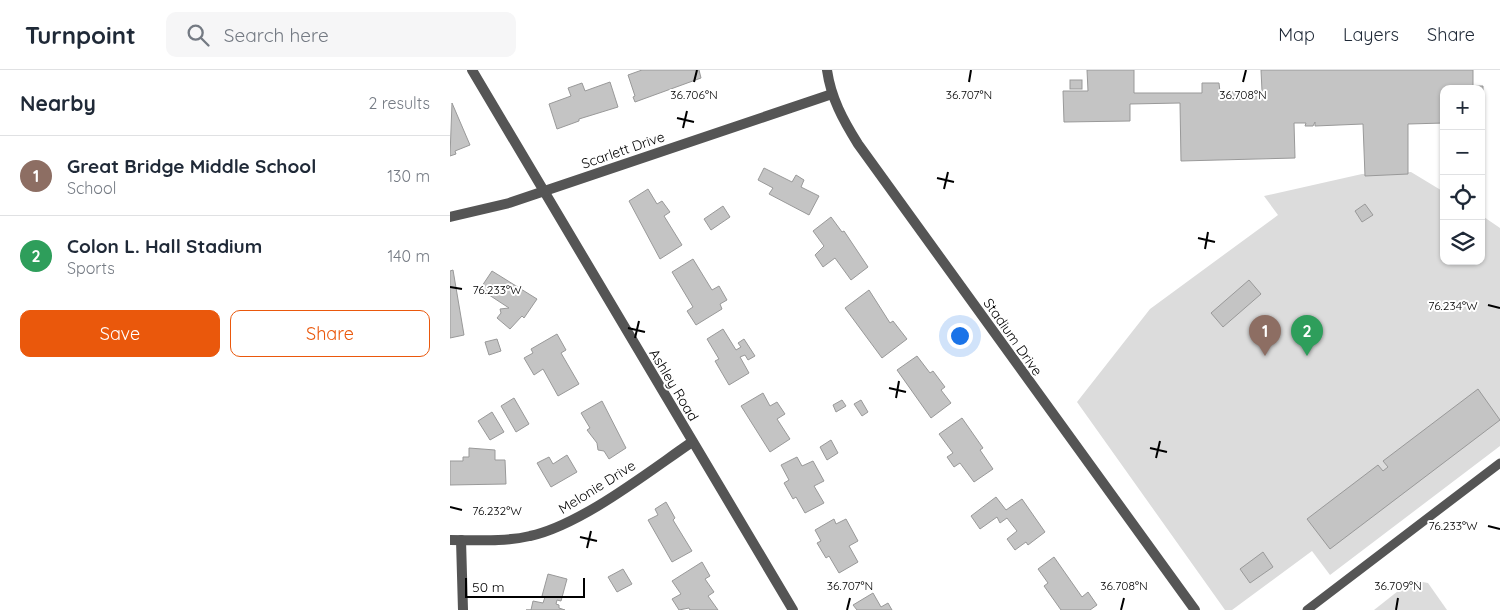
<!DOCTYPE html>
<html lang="en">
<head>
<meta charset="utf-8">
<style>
  :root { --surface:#fff; --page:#f6f6f7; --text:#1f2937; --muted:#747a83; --line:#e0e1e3; --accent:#ea580c }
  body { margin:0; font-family:Quicksand,sans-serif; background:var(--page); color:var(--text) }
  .controls { position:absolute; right:15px; top:15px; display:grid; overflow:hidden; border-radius:10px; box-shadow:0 1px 4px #0004 }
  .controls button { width:45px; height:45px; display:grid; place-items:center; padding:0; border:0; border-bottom:1px solid var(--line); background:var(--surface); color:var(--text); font:25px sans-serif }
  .scale { position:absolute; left:15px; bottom:12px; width:120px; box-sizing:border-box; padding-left:5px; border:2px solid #000; border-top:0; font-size:14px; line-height:18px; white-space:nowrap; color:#000; -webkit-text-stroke:4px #fff; paint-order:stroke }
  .you { position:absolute; left:509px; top:265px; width:18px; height:18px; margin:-12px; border:4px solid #fff; border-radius:50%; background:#1a73e8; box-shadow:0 0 0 8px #1a73e833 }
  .badge { display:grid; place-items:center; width:32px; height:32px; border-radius:50%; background:var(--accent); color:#fff; font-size:16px; font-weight:700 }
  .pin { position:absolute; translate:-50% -41px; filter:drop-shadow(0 1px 2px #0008) }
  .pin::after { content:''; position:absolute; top:26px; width:18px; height:15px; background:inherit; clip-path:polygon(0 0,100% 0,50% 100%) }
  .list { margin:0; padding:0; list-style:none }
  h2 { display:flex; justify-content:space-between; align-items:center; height:65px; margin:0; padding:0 20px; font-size:21px }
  h2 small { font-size:16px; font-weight:400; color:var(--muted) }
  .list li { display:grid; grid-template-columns:32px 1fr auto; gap:15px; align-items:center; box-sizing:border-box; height:80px; padding:0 20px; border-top:1px solid var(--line) }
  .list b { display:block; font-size:19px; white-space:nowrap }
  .list p { margin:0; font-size:16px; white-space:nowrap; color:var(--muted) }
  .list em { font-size:16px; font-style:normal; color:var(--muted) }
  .actions { display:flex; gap:10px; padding:15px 20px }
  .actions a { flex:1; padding:11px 0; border:1px solid var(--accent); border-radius:10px; text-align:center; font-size:18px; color:var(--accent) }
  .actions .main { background:var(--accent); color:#fff }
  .icon { flex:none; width:28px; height:28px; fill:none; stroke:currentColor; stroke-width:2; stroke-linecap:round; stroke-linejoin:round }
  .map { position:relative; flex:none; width:1050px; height:540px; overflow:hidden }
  header { display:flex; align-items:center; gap:30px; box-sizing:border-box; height:70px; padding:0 25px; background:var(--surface); border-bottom:1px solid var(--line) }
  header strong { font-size:24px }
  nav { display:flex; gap:28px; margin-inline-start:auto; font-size:18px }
  .search { width:350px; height:45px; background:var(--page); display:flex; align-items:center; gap:12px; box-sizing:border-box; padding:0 18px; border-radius:10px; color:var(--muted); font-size:19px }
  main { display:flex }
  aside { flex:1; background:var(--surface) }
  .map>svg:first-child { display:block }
  .green { fill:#dcdcdc }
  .building { fill:#c4c4c4; stroke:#999 }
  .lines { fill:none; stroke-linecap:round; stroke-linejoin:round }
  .lane { stroke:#555; stroke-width:9 }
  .street { stroke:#555; stroke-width:10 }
  .ticks { fill:none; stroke:#000; stroke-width:2 }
  .labels { text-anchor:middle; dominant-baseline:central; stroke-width:4; stroke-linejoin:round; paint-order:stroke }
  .street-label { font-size:14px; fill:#000; stroke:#fff }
  .ticks-label { font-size:12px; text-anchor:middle; fill:#000; stroke:#fff; stroke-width:4; stroke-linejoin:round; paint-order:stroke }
</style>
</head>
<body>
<header>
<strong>Turnpoint</strong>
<div class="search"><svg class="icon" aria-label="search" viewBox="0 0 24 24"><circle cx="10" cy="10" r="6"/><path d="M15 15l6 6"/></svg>Search here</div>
<nav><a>Map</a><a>Layers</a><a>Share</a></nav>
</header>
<main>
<aside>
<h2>Nearby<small>2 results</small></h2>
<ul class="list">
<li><span class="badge" style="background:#8d6e63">1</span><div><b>Great Bridge Middle School</b><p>School</p></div><em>130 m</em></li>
<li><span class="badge" style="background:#2e9e5b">2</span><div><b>Colon L. Hall Stadium</b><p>Sports</p></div><em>140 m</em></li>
</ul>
<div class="actions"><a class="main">Save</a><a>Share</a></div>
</aside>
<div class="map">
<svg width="1050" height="540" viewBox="0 0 1050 540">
  <rect width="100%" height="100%" fill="#fff"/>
  <!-- green -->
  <g class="green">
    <path d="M961,102L994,122V191H1031V145L1050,158V376L880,505L862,481L782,540H775L627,332L700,239L828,145L814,126L912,104Z"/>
    <path d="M962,510L978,513L997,540H924Z"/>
  </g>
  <!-- building -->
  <g class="building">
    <path d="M192,0H249L251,8L185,32L183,27L185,26L178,5Z"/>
    <path d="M637,0H684V23H752V13H769L770,22L812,21L811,0H1023V16H1033V46L1031,47V19H994V53L958,54V104L915,106L913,54L865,56V52L863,56H855L856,53H844L845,88L731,91L730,33L680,34V51L614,52L613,21H638Z"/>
    <rect x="620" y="10" width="12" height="9"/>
    <path d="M160,12L168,37L129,49V51L107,59L99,34L121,26L118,18L132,13L135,21Z"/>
    <path d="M2,33L20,75L5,81L6,84L0,86Z"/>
    <path d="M314,98L342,112L346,105L354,110L351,117L369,126L359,145L319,124L323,118L308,110Z"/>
    <path d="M198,119L207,134L212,131L220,142L214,146L232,175L210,189L179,131Z"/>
    <path d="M915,134L923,145L912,152L905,141Z"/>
    <path d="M273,136L280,147L261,160L254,149Z"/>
    <path d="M381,147L392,162L394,161L418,197L401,210L385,188L373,197L365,185L374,176L363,161Z"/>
    <path d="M243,189L262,220L269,216L277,230L270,234L272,239L246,255L237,241L243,237L222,202Z"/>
    <path d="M3,200L14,265L0,268V201Z"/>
    <path d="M42,201L87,229L74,248L72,246L60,259L47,248L51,243L50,239L59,238L30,219Z"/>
    <path d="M799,210L811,224L773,257L761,243Z"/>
    <path d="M419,220L440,253L443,251L457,269L432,288L395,238Z"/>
    <path d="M273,259L286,280L291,277L288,273L294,269L305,286L298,290L295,285L290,287L299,303L279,315L265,291L269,289L257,269Z"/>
    <path d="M107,264L116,280L111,283L129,314L108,326L93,299L84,305L74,288L83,283L81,279Z"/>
    <path d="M47,269L51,281L39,285L35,272Z"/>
    <path d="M467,286L480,303L483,301L495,317L491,320L501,333L481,348L447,300Z"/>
    <path d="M1028,319L1050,350L880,479L857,449L928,395L933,401L938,397L933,391Z"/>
    <path d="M313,323L320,336L327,332L335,344L327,349L340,369L320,382L291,336Z"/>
    <path d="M64,328L79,354L66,362L51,336Z"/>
    <path d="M392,330L396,336L386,342L383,335Z"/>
    <path d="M411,330L418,342L412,346L404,334Z"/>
    <path d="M152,331L176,378L159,389L154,381L148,380L147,373L137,360L140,358L131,343Z"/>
    <path d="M42,342L54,362L40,370L28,351Z"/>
    <path d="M512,348L533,378L530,380L543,399L524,412L510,393L504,397L497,387L503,383L489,364Z"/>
    <path d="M381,370L388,383L377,390L370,377Z"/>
    <path d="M19,378L45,380V390H55L56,414L0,415V391H13V387H19Z"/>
    <path d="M117,385L127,402L101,417L87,393L99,387L103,394Z"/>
    <path d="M347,387L352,396L363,391L374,411L364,416L374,433L355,443L346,427L343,429L334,413L339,410L331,395Z"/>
    <path d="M546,427L556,440L572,429L595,462L578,475L576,472L565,480L557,469L567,461L557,448L550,453L547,447L530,459L521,446Z"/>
    <path d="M216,432L225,448L223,450L242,481L222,492L198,450L208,445L205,439Z"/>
    <path d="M384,449L386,454L396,449L408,471L399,476L408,492L389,503L379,486L376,488L367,473L371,471L365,460Z"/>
    <path d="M813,482L823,497L800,513L790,499Z"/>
    <path d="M604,487L632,527L638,522L647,535L640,540H611L594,516L598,513L588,499Z"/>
    <path d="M252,492L260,506L255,509L264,522L258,526L268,540H240L239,538L229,540L222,529L231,524L222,511Z"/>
    <path d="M173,499L182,514L167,522L158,507Z"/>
    <path d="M98,504L117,509L111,531L107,530L106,534L109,535V538L115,540H76H81L83,531L93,533L95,527L92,526Z"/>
    <path d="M423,523L431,537L438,533L442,540H407L403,535Z"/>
  </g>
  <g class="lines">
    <!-- lane -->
    <path class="lane" d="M857,540L1050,393"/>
    <!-- street -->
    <g class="street">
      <path d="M22,0L343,540"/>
      <path d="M377,0C381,28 393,50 408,74L745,540"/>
      <path d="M0,147L59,133L382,24"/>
      <path d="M0,470C26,470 55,472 80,466C131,455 198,402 242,372"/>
      <path d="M11,470L13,540"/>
    </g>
  </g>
  <!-- ticks -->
  <path class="ticks" d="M244,12L247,0M519,12L521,0M793,12L796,0M227,48L244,52M233,58L237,41M487,108L504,112M494,119L498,102M748,168L765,172M755,179L758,162M0,217L12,219M1038,235L1050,238M178,258L195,262M185,268L189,251M439,318L456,322M446,328L449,311M700,378L717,382M706,388L710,371M0,437L12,440M1038,456L1050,459M130,467L147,471M137,478L141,461M397,540L400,528M671,540L674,528M946,540L948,528"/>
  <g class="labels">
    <!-- street labels -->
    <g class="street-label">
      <text transform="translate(173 80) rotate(-19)">Scarlett Drive</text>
      <text transform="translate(563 267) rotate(55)">Stadium Drive</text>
      <text transform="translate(224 315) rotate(59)">Ashley Road</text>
      <text transform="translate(147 417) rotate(-32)">Melonie Drive</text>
    </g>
  </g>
  <g class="ticks-label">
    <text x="244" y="29">36.706°N</text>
    <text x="519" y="29">36.707°N</text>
    <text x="793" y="29">36.708°N</text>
    <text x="47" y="224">76.233°W</text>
    <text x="1003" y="240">76.234°W</text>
    <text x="47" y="445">76.232°W</text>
    <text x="1003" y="460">76.233°W</text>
    <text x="400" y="520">36.707°N</text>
    <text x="674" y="520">36.708°N</text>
    <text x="948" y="520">36.709°N</text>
  </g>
</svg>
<div class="controls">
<button>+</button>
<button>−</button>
<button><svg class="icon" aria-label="locate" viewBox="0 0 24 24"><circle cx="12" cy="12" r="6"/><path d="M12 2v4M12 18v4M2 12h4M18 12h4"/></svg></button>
<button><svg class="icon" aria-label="layers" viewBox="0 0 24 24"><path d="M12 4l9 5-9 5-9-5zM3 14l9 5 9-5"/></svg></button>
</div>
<div class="scale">50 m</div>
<div class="you"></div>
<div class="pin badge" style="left:815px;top:286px;background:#8d6e63">1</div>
<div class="pin badge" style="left:857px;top:286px;background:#2e9e5b">2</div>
</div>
</main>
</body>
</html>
